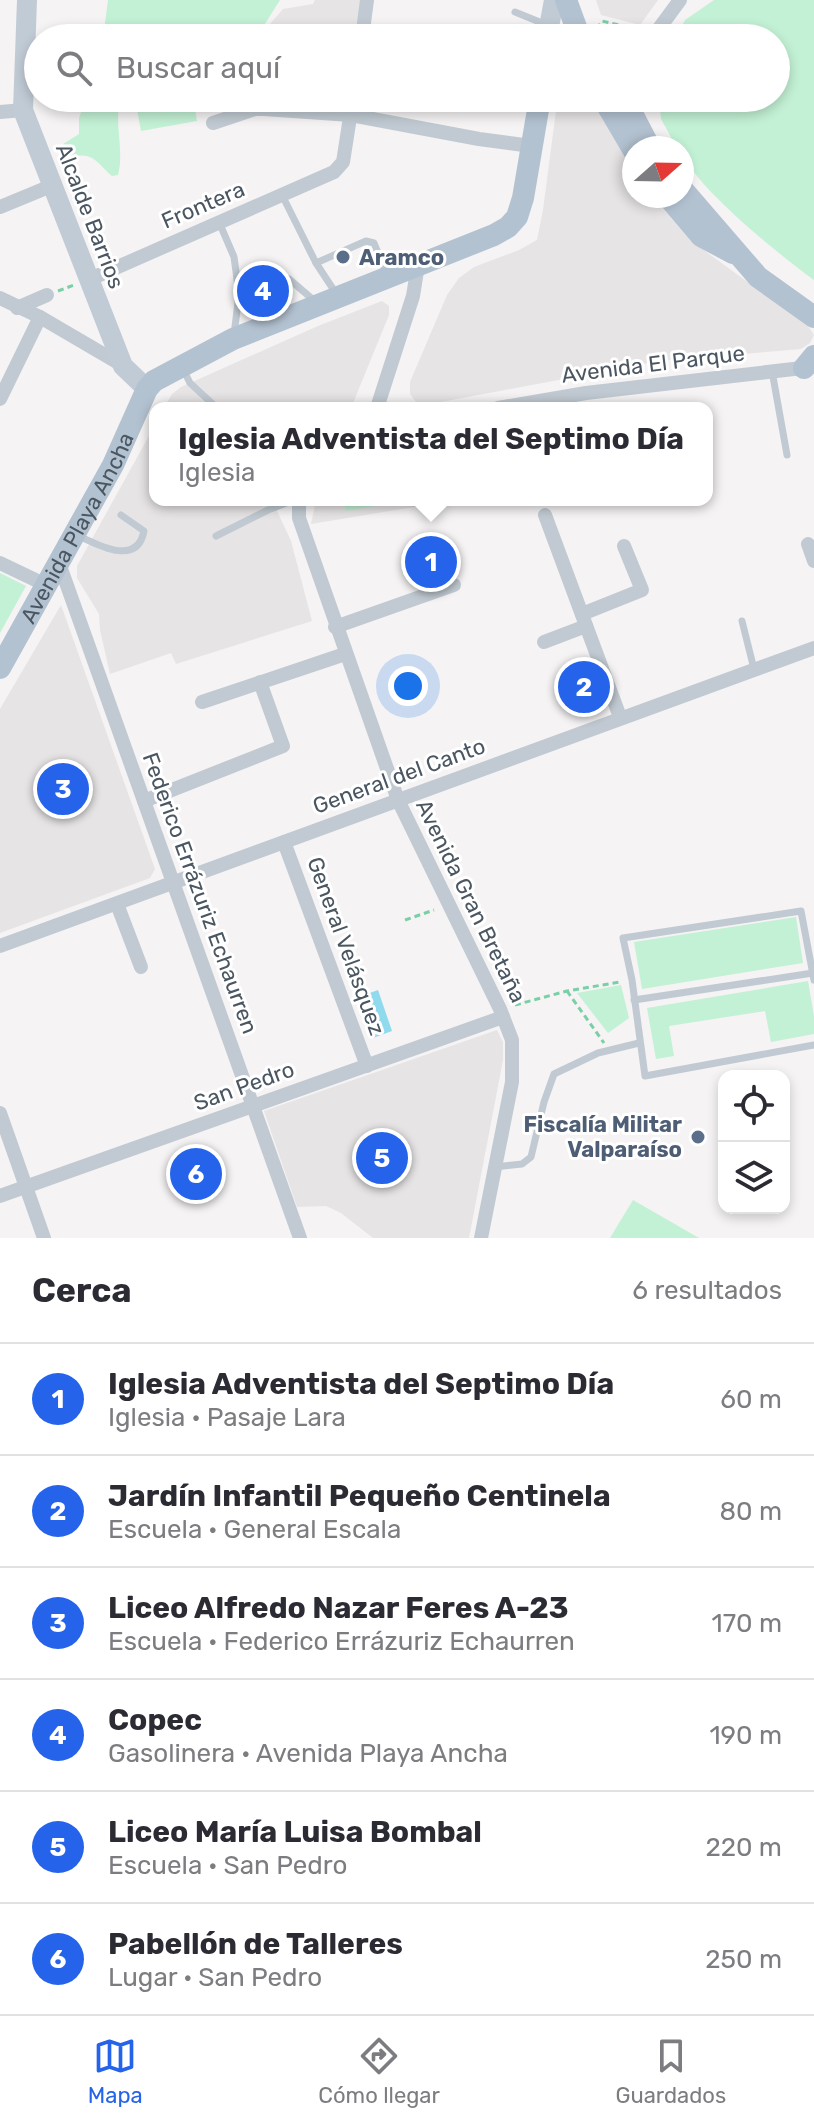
<!DOCTYPE html>
<html lang="es">
<head>
<meta charset="utf-8">
<style>
  :root { --surface:#fff; --page:#f7f7f7; --text:#2b2b33; --muted:#7c7c81; --line:#e1e1e2; --accent:#2563eb }
  body { margin:0; font-family:Rubik,sans-serif; background:var(--page); color:var(--text) }
  .controls { position:absolute; right:24px; bottom:24px; display:grid; overflow:hidden; border-radius:16px; box-shadow:0 4px 12px #0003 }
  .controls button { width:72px; height:72px; display:grid; place-items:center; padding:0; border:0; border-bottom:2px solid var(--line); background:var(--surface); color:var(--text); font:40px sans-serif }
  .compass { position:absolute; left:622px; top:136px; width:72px; height:72px; border-radius:50%; background:var(--surface); box-shadow:0 4px 12px #0003; rotate:70deg }
  .you { position:absolute; left:408px; top:686px; width:28px; height:28px; margin:-20px; border:6px solid #fff; border-radius:50%; background:#1a73e8; box-shadow:0 0 0 12px #1a73e833 }
  .badge { display:grid; place-items:center; width:52px; height:52px; border-radius:50%; background:var(--accent); color:#fff; font-size:26px; font-weight:700 }
  .pin { position:absolute; translate:-50% -50%; border:4px solid #fff; box-shadow:0 2px 8px #0006 }
  .popup { position:absolute; left:149px; top:402px; width:564px; height:104px; box-sizing:border-box; display:grid; place-content:center; border-radius:16px; background:var(--surface); filter:drop-shadow(0 2px 6px #0005); font-size:26px; white-space:nowrap; color:var(--muted) }
  .popup b { font-size:30px; color:var(--text) }
  .popup::after { content:''; position:absolute; left:50%; top:100%; margin-left:-16px; border:16px solid transparent; border-top-color:var(--surface) }
  .list { margin:0; padding:0; list-style:none }
  h2 { display:flex; justify-content:space-between; align-items:center; height:104px; margin:0; padding:0 32px; font-size:34px }
  h2 small { font-size:26px; font-weight:400; color:var(--muted) }
  .list li { display:grid; grid-template-columns:52px 1fr auto; gap:24px; align-items:center; box-sizing:border-box; height:112px; padding:0 32px; border-top:2px solid var(--line) }
  .list b { display:block; font-size:30px; white-space:nowrap }
  .list p { margin:0; font-size:26px; white-space:nowrap; color:var(--muted) }
  .list em { font-size:26px; font-style:normal; color:var(--muted) }
  .icon { flex:none; width:44px; height:44px; fill:none; stroke:currentColor; stroke-width:2; stroke-linecap:round; stroke-linejoin:round }
  .map { position:relative; flex:none; width:814px; height:1238px; overflow:hidden }
  .search { position:absolute; background:var(--surface); box-shadow:0 4px 12px #0003; left:24px; right:24px; top:24px; height:88px; display:flex; align-items:center; gap:20px; box-sizing:border-box; padding:0 28px; border-radius:44px; color:var(--muted); font-size:30px }
  .sheet { height:776px; background:var(--surface) }
  nav { display:flex; justify-content:space-around; align-items:center; box-sizing:border-box; height:112px; border-top:2px solid var(--line); background:var(--surface); font-size:22px; color:var(--muted) }
  nav a { display:grid; justify-items:center; gap:4px }
  nav .on { color:var(--accent) }
  .map>svg:first-child { display:block }
  .education { fill:#e6e4e5 }
  .green { fill:#c3f1d5 }
  .water { fill:#90daee }
  .lines { fill:none; stroke-linecap:round; stroke-linejoin:round }
  .path { stroke:#7ad0a6; stroke-width:3; stroke-dasharray:6 4; stroke-linecap:butt }
  .lane { stroke:#c1cad2; stroke-width:7 }
  .street { stroke:#c1cad2; stroke-width:14 }
  .secondary { stroke:#c1cbd6; stroke-width:20 }
  .primary { stroke:#b3c2d1; stroke-width:22 }
  .service-dot { fill:#5c6f8a; stroke:#fff; stroke-width:3 }
  .labels { text-anchor:middle; dominant-baseline:central; stroke-width:6; stroke-linejoin:round; paint-order:stroke }
  .street-label { font-size:22px; fill:#4a5661; stroke:#fff }
  .service-label { font-size:22px; font-weight:bold; fill:#4e5e75; stroke:#fff; text-anchor:start }
</style>
</head>
<body>
<div class="map">
<svg width="814" height="1238" viewBox="0 0 814 1238">
  <rect width="100%" height="100%" fill="#f5f3f3"/>
  <!-- education -->
  <g class="education">
    <path d="M315,0H361L355,38H263L270,24L283,9L313,4Z"/>
    <path d="M596,0H658L640,25L601,15Z"/>
    <path d="M563,98H593L634,172V196H652L690,240L808,326L814,335L810,343L801,349L659,361L425,405L416,402L410,394V382L447,295L459,278L474,267L519,250L537,240L543,210L556,111Z"/>
    <path d="M382,301L389,306V315L351,408H164L172,394L181,387L318,326Z"/>
    <path d="M155,425V500H272L291,541L312,621L176,664L171,653L110,674L100,630L99,614L77,578V566Z"/>
    <path d="M321,500H456L311,524L315,505Z"/>
    <path d="M61,605L155,869L150,878L0,933V709Z"/>
    <path d="M588,659L605,705L580,715L563,668Z"/>
    <path d="M497,1030L503,1042V1060L469,1238H373L341,1213L326,1206L297,1207L264,1111Z"/>
  </g>
  <!-- green -->
  <g class="green">
    <path d="M108,0H280L256,38H103Z"/>
    <path d="M714,0H814V280C787,261 682,177 682,148H677L661,119L659,98H776V38H676L685,20Z"/>
    <path d="M605,25L641,36L639,38H607Z"/>
    <path d="M86,98H121C113,121 125,151 118,175L112,176C94,160 94,152 68,157L63,144L79,134V118Z"/>
    <path d="M135,98H193L197,121L141,131Z"/>
    <path d="M344,500H398L399,502L346,511Z"/>
    <path d="M0,573L26,586L0,633Z"/>
    <path d="M796,917L803,963L642,989L634,942Z"/>
    <path d="M808,981L814,1016V1034L771,1042L765,1011L669,1026L674,1056L656,1059L647,1008Z"/>
    <path d="M621,985L629,1018L608,1033L577,993Z"/>
    <path d="M633,1200L699,1238H610Z"/>
  </g>
  <!-- water -->
  <path class="water" d="M378,990L392,1031L373,1038L359,997Z"/>
  <g class="lines">
    <!-- path -->
    <g class="path">
      <path d="M597,29L602,21L640,30"/>
      <path d="M58,291L74,285"/>
      <path d="M405,920L434,910"/>
      <path d="M567,991L604,1043"/>
      <path d="M515,1005L567,991L620,982"/>
    </g>
    <!-- lane -->
    <g class="lane">
      <path d="M515,12L547,25"/>
      <path d="M282,195L316,263"/>
      <path d="M219,222L234,257L239,294"/>
      <path d="M337,295L316,263L366,241L374,243L387,275"/>
      <path d="M234,335L239,294L284,278L289,279L317,303"/>
      <path d="M184,371L190,383L217,408"/>
      <path d="M772,371L787,455"/>
      <path d="M77,535C98,545 137,567 144,531L121,515"/>
      <path d="M216,536L268,510L294,500"/>
      <path d="M742,621L754,669"/>
      <path d="M814,980L801,911L623,938L632,980L645,1076L814,1045"/>
      <path d="M634,1000L813,973"/>
      <path d="M495,1167L522,1164L531,1157L544,1102L554,1074L598,1053L639,1043"/>
    </g>
    <!-- street -->
    <g class="street">
      <path d="M362,38L367,0"/>
      <path d="M652,38L680,0"/>
      <path d="M0,112L23,110"/>
      <path d="M213,123L255,109H264L351,115L479,139L531,146"/>
      <path d="M0,207L51,186"/>
      <path d="M88,280L334,172L343,162L353,98"/>
      <path d="M0,298L40,317L122,365"/>
      <path d="M17,308L47,295"/>
      <path d="M0,399L40,317"/>
      <path d="M377,408L413,296L418,265"/>
      <path d="M498,408L586,393L811,367"/>
      <path d="M299,500V518L398,800L500,1009L512,1040V1082L481,1238"/>
      <path d="M545,515L620,717"/>
      <path d="M808,544L814,561"/>
      <path d="M0,563L46,585"/>
      <path d="M59,563L300,1238"/>
      <path d="M582,614L642,590L624,546"/>
      <path d="M335,627L454,585"/>
      <path d="M544,642L586,626"/>
      <path d="M202,702L345,654"/>
      <path d="M144,801L283,746L260,682"/>
      <path d="M284,842L367,1066"/>
      <path d="M117,904L141,967"/>
      <path d="M0,946L814,648"/>
      <path d="M0,1113L44,1238"/>
      <path d="M0,1196L503,1017"/>
    </g>
    <!-- secondary -->
    <g class="secondary">
      <path d="M27,0L23,110L123,366L147,389"/>
      <path d="M547,38L554,0"/>
    </g>
    <!-- primary -->
    <g class="primary">
      <path d="M566,0L580,38"/>
      <path d="M607,98V105L634,151"/>
      <path d="M624,98L650,148"/>
      <path d="M682,189L758,277L814,317"/>
      <path d="M667,196L701,236L733,253"/>
      <path d="M804,368L814,356"/>
      <path id="s1" d="M0,668L113,465L147,389L154,381L233,339L494,235L508,227L517,217L523,198L540,98"/>
    </g>
  </g>
  <!-- markers -->
  <g class="service-dot">
    <circle cx="343" cy="257" r="8"/>
    <circle cx="698" cy="1137" r="8"/>
  </g>
  <g class="labels">
    <!-- street labels -->
    <g class="street-label">
      <text transform="translate(203 205) rotate(-23)">Frontera</text>
      <text transform="translate(90 216) rotate(69)">Alcalde Barrios</text>
      <text transform="translate(653 364) rotate(-7)">Avenida El Parque</text>
      <text stroke="none"><textPath href="#s1" startOffset="160">Avenida Playa Ancha</textPath></text>
      <text transform="translate(399 776) rotate(-20)">General del Canto</text>
      <text transform="translate(200 893) rotate(70)">Federico Errázuriz Echaurren</text>
      <text transform="translate(471 901) rotate(64)">Avenida Gran Bretaña</text>
      <text transform="translate(346 946) rotate(70)">General Velásquez</text>
      <text transform="translate(244 1086) rotate(-20)">San Pedro</text>
    </g>
    <!-- service labels -->
    <g class="service-label">
      <text x="359" y="257">Aramco</text>
      <text x="682" y="1124" text-anchor="end">Fiscalía Militar<tspan x="682" dy="25">Valparaíso</tspan></text>
    </g>
  </g>
</svg>
<div class="controls">
<button><svg class="icon" aria-label="locate" viewBox="0 0 24 24"><circle cx="12" cy="12" r="6"/><path d="M12 2v4M12 18v4M2 12h4M18 12h4"/></svg></button>
<button><svg class="icon" aria-label="layers" viewBox="0 0 24 24"><path d="M12 4l9 5-9 5-9-5zM3 14l9 5 9-5"/></svg></button>
</div>
<svg class="compass" viewBox="-18 -18 36 36"><path d="M0-13l5 13h-10z" fill="#e53935"/><path d="M0 13l5-13h-10z" fill="#7c7c81"/></svg>
<div class="you"></div>
<div class="pin badge" style="left:431px;top:562px">1</div>
<div class="popup"><b>Iglesia Adventista del Septimo Día</b>Iglesia</div>
<div class="pin badge" style="left:584px;top:687px">2</div>
<div class="pin badge" style="left:63px;top:789px">3</div>
<div class="pin badge" style="left:263px;top:291px">4</div>
<div class="pin badge" style="left:382px;top:1158px">5</div>
<div class="pin badge" style="left:196px;top:1174px">6</div>
<div class="search"><svg class="icon" aria-label="search" viewBox="0 0 24 24"><circle cx="10" cy="10" r="6"/><path d="M15 15l6 6"/></svg>Buscar aquí</div>
</div>
<section class="sheet">
<h2>Cerca<small>6 resultados</small></h2>
<ul class="list">
<li><span class="badge">1</span><div><b>Iglesia Adventista del Septimo Día</b><p>Iglesia · Pasaje Lara</p></div><em>60 m</em></li>
<li><span class="badge">2</span><div><b>Jardín Infantil Pequeño Centinela</b><p>Escuela · General Escala</p></div><em>80 m</em></li>
<li><span class="badge">3</span><div><b>Liceo Alfredo Nazar Feres A-23</b><p>Escuela · Federico Errázuriz Echaurren</p></div><em>170 m</em></li>
<li><span class="badge">4</span><div><b>Copec</b><p>Gasolinera · Avenida Playa Ancha</p></div><em>190 m</em></li>
<li><span class="badge">5</span><div><b>Liceo María Luisa Bombal</b><p>Escuela · San Pedro</p></div><em>220 m</em></li>
<li><span class="badge">6</span><div><b>Pabellón de Talleres</b><p>Lugar · San Pedro</p></div><em>250 m</em></li>
</ul>
</section>
<nav>
<a class="on"><svg class="icon" aria-label="map" viewBox="0 0 24 24"><path d="M3 6l6-2 6 2 6-2v14l-6 2-6-2-6 2zM9 4v14M15 6v14"/></svg>Mapa</a>
<a><svg class="icon" aria-label="directions" viewBox="0 0 24 24"><path d="M12 3l9 9-9 9-9-9zM9 14v-3h6M13 9l2 2-2 2"/></svg>Cómo llegar</a>
<a><svg class="icon" aria-label="saved" viewBox="0 0 24 24"><path d="M7 4h10v16l-5-4-5 4z"/></svg>Guardados</a>
</nav>
</body>
</html>
